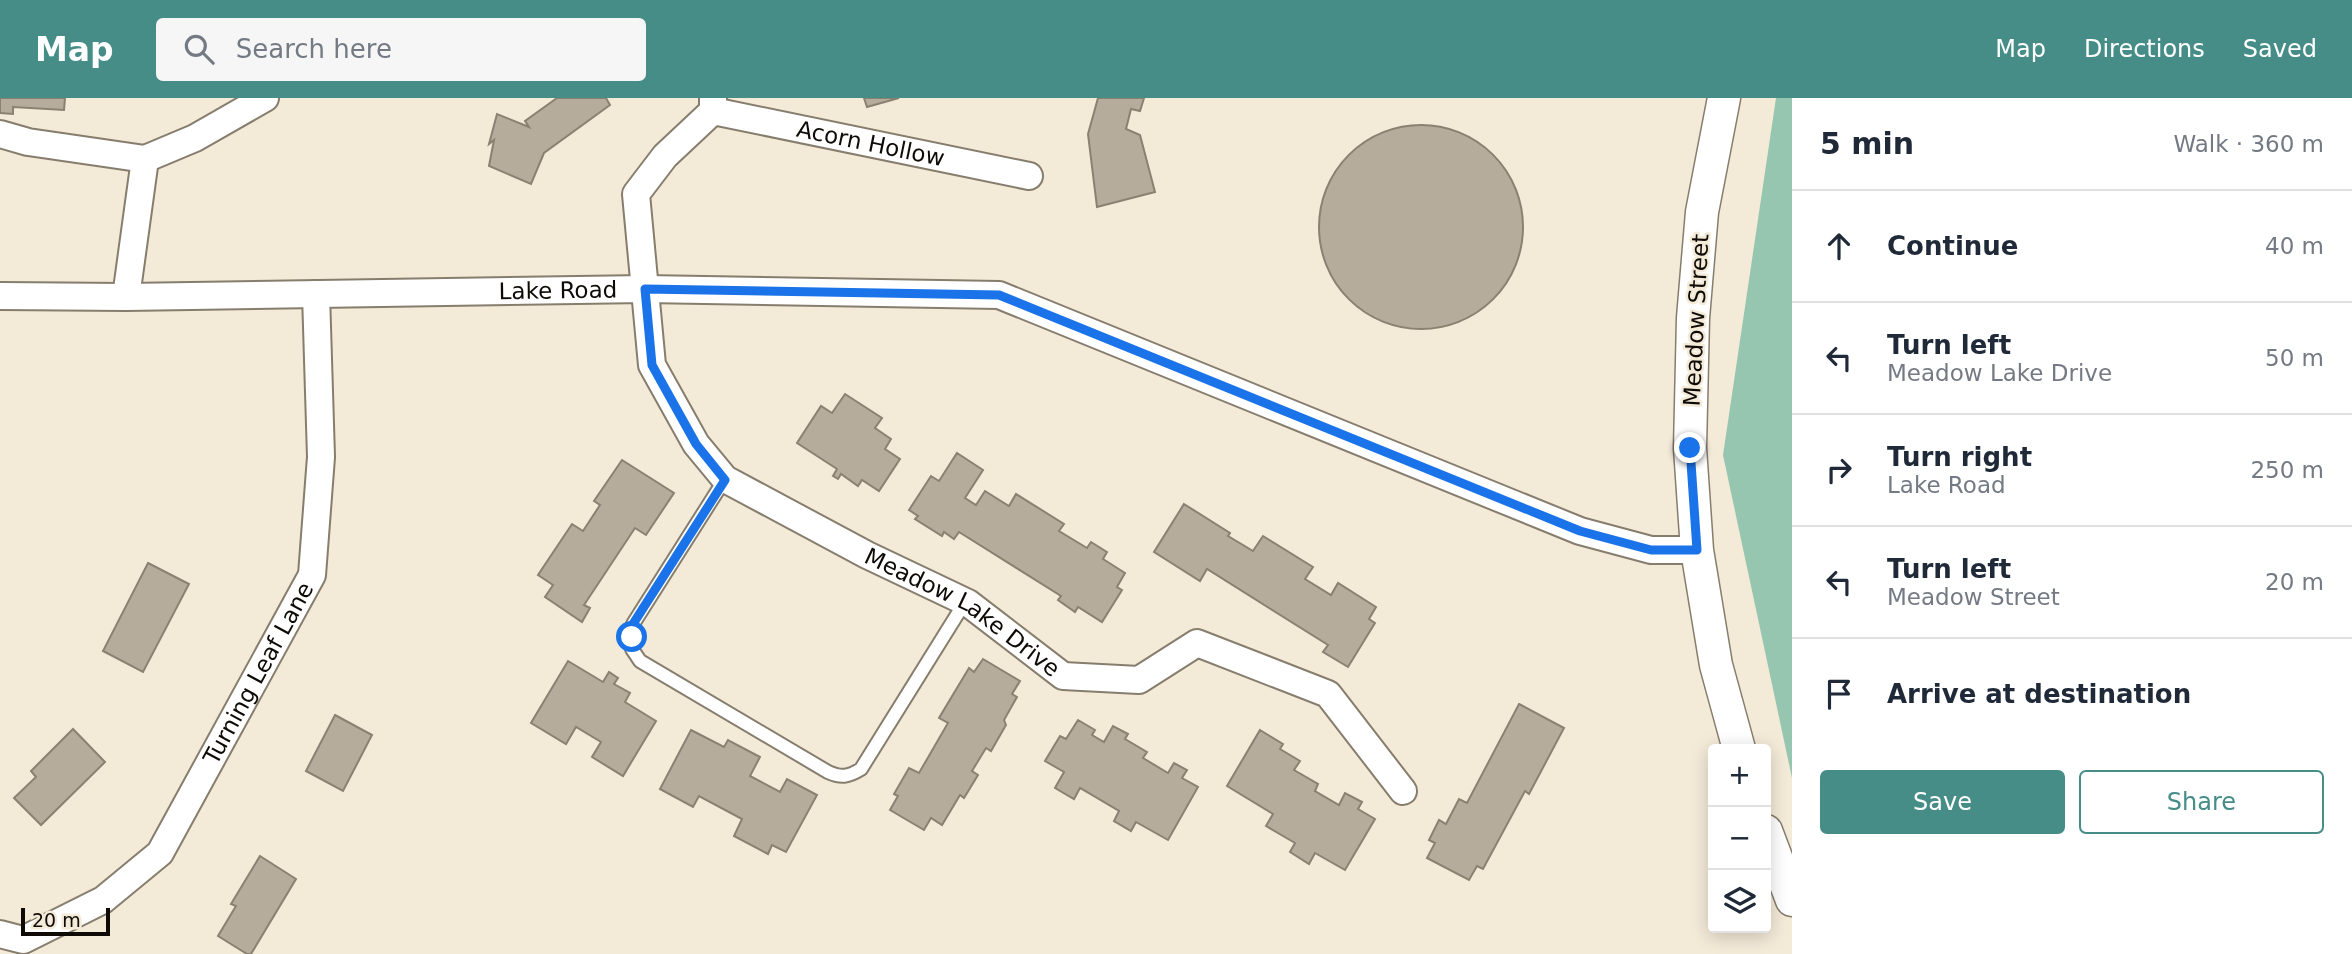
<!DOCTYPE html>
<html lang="en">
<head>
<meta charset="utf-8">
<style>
  :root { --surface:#fff; --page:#f6f6f7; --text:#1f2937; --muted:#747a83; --line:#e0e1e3; --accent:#468d88 }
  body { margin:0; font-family:"DejaVu Sans",sans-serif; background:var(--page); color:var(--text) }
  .controls { position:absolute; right:21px; bottom:21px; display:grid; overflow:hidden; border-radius:7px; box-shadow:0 4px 18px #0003 }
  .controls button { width:63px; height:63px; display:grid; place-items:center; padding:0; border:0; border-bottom:2px solid var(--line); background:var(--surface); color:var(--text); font:35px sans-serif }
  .scale { position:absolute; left:21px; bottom:18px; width:89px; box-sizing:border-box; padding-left:7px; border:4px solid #0e0b06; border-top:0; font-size:19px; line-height:24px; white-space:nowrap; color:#0e0b06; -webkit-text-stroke:5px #f4ead8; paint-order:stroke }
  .stop { position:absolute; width:21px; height:21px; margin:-16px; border:5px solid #1a73e8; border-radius:50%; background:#fff }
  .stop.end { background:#1a73e8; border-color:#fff; box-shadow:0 2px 7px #0008 }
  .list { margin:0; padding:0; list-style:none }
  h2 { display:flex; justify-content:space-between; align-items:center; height:91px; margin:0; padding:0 28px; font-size:30px }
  h2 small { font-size:23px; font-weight:400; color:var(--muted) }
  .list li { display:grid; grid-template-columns:46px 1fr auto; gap:21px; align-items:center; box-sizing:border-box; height:112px; padding:0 28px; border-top:2px solid var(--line) }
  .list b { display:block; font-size:26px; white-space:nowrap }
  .list p { margin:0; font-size:23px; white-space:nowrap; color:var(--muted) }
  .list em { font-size:23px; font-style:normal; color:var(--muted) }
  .actions { display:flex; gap:14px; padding:21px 28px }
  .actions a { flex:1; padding:16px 0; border:2px solid var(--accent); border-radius:7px; text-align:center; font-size:24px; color:var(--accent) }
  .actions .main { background:var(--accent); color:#fff }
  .icon { flex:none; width:38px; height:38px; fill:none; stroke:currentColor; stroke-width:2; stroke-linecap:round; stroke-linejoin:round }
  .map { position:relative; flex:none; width:1792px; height:856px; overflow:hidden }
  header { display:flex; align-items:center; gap:42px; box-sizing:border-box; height:98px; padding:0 35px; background:var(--accent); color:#fff }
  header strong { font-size:33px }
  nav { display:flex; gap:38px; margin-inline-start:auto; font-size:24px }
  .search { width:490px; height:63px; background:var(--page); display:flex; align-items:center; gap:18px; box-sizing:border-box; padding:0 24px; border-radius:7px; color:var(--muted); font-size:26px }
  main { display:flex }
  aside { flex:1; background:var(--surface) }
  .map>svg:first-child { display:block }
  .green { fill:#96c6af }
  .building { fill:#b6ac9b; stroke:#8a8171; stroke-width:2 }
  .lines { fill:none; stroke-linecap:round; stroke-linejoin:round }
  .service-casing { stroke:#867d6d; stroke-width:16 }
  .minor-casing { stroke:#867d6d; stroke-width:30 }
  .tertiary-casing { stroke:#867d6d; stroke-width:35 }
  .service { stroke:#fff; stroke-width:12 }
  .minor { stroke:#fff; stroke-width:26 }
  .tertiary { stroke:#fff; stroke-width:32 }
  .route { stroke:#1a73e8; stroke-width:9 }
  .labels { text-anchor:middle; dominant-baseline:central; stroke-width:5; stroke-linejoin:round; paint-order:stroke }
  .street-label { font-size:23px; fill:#0e0b06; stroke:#f4ead8 }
</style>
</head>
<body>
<header>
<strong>Map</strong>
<div class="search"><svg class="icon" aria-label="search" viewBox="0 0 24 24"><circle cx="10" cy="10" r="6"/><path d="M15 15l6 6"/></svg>Search here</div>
<nav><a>Map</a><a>Directions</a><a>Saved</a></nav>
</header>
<main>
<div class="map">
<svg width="1792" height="856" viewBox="0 0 1792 856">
  <rect width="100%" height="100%" fill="#f4ead8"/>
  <!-- green -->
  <path class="green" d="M1776,0H1792V680L1723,357Z"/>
  <!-- building -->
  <g class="building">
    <path d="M0,0H65L64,12L13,9V16L0,15Z"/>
    <path d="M557,0H606L610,7L544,55L531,86L489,68L494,42L489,46L497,16L529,29L525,23Z"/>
    <path d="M864,0H899L867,9Z"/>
    <path d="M1098,0H1144L1140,13L1131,11L1126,31L1140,37L1155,94L1097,109L1088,36Z"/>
    <circle cx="1421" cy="129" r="102"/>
    <path d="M845,296L882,320L875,330L891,341L885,351L900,361L879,393L862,382L858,388L841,376L838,381L833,378L837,371L797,345L821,308L832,315Z"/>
    <path d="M957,355L983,372L965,400L976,407L985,393L1009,408L1016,396L1064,426L1059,433L1087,450L1091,444L1107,454L1103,461L1125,475L1117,489L1122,492L1102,524L1078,509L1075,514L1058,502L1061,498L959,434L954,441L944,434L942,438L915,421L918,418L909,412L931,378L939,383Z"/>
    <path d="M622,362L674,395L646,437L635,430L584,507L590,510L582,524L545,499L553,487L538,477L572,426L583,433L600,407L594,403Z"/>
    <path d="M1184,406L1230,435L1228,438L1253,453L1263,438L1313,469L1305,481L1331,497L1338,485L1376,509L1369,521L1375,525L1348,569L1323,554L1328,547L1207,471L1200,483L1154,454Z"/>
    <path d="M148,465L189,486L143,574L103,553Z"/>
    <path d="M983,561L1020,583L1012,596L1017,599L1004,622L1006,627L991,653L986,650L972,673L978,677L964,700L960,697L942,727L931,720L924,732L890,712L898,698L894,696L909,670L919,675L948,625L939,620L969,570L974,574Z"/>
    <path d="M568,563L603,584L609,574L618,580L614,586L630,595L625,604L656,623L623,678L592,659L601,644L576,629L566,646L531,625Z"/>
    <path d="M1519,606L1564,630L1529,696L1525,693L1483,771L1477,768L1469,782L1427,760L1435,745L1429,742L1439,722L1446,726L1459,701L1467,705Z"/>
    <path d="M335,617L372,637L343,693L306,673Z"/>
    <path d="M1078,622L1095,632L1092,637L1104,644L1113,628L1128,636L1125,641L1147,654L1143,660L1168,675L1174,665L1187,672L1182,680L1198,689L1168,742L1136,724L1131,733L1114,723L1119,713L1080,690L1074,701L1055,690L1064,674L1045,663L1060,638L1066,641Z"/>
    <path d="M73,631L105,664L41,727L14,700L36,679L31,673Z"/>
    <path d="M691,632L724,649L728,642L760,659L750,678L780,694L787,681L817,697L786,754L772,747L768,756L734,738L742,721L699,698L693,709L660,691Z"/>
    <path d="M1260,632L1283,646L1280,651L1300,663L1294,672L1318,686L1315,693L1339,707L1345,695L1362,704L1358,711L1375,721L1345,772L1315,755L1309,766L1290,754L1295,745L1266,728L1273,716L1227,688Z"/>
    <path d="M260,758L296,781L251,856H247L218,838L236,808L231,806Z"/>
  </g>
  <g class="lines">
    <!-- service casing -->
    <g class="service-casing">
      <path id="service" d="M725,381L633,526L632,551L640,563L828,674C841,680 848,679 861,671L965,504"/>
    </g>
    <!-- minor casing -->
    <g class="minor-casing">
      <g id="minor">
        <path id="s1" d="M713,0V13L665,58L636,96L652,267L696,346L725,381L867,457L968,505L1063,578L1139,582L1197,545L1328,596L1403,693"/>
        <path id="s2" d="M713,13L1029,78"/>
        <path d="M0,36L28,44L145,61"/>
        <path d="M145,61L195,40L265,0"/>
        <path id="s3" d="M0,198L126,199L645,191L999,197L1580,433L1651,452H1697"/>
        <path d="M126,199L145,61"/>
        <path id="s4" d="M0,836L23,842L103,802L160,755L312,477L321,359L316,196"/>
      </g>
    </g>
    <!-- tertiary casing -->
    <g class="tertiary-casing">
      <g id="tertiary">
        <path d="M1724,0L1702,114L1693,220L1690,350L1697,452L1716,567L1739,651"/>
        <path d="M1766,733L1792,802"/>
      </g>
    </g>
    <!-- service -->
    <use href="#service" class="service"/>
    <!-- minor -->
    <use href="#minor" class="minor"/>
    <!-- tertiary -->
    <use href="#tertiary" class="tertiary"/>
  </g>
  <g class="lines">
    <!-- route -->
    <path class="route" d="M632,539L633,526L725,382L696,346L652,267L645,191L999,197L1580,433L1651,452H1697L1690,350"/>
  </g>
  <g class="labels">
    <!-- street labels -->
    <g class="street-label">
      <text stroke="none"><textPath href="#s2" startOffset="161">Acorn Hollow</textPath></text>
      <text stroke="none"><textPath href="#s3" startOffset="558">Lake Road</textPath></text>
      <text transform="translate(1696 222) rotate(-87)">Meadow Street</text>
      <text stroke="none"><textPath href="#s1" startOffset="707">Meadow Lake Drive</textPath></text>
      <text stroke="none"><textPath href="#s4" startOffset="392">Turning Leaf Lane</textPath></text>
    </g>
  </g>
</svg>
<div class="controls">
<button>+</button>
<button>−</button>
<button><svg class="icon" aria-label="layers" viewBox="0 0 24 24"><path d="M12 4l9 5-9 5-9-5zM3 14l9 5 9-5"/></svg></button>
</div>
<div class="scale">20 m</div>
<div class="stop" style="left:632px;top:539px"></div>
<div class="stop end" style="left:1690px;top:350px"></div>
</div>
<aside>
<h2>5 min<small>Walk · 360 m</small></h2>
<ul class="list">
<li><svg class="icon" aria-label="ahead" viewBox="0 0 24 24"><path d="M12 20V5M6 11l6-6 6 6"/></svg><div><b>Continue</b></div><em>40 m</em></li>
<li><svg class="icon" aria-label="left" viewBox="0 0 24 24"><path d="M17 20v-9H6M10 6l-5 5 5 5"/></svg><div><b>Turn left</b><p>Meadow Lake Drive</p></div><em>50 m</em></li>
<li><svg class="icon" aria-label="right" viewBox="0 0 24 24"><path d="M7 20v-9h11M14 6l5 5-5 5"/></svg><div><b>Turn right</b><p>Lake Road</p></div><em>250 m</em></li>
<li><svg class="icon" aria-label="left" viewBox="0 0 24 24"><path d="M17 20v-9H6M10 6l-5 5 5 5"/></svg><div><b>Turn left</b><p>Meadow Street</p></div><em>20 m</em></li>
<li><svg class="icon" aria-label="arrive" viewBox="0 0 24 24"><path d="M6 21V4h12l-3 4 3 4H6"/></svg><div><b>Arrive at destination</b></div></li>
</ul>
<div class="actions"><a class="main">Save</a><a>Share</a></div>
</aside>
</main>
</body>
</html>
